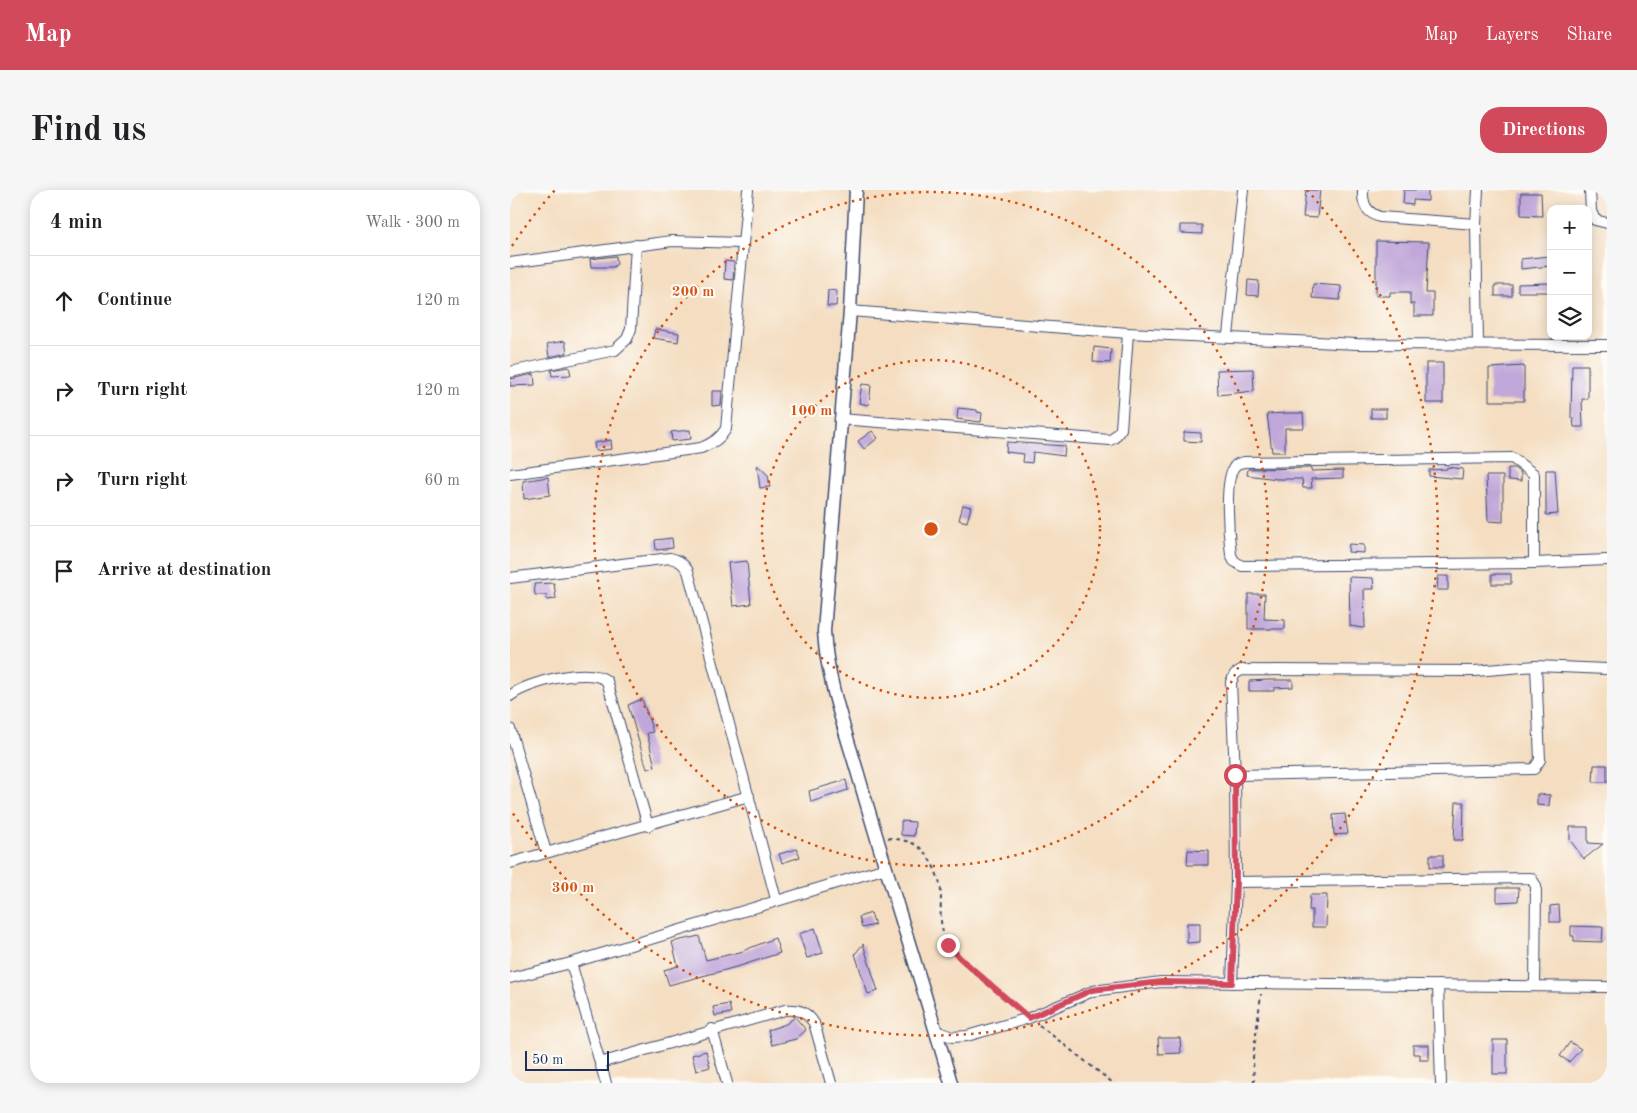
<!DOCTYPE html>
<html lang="en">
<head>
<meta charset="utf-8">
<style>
  :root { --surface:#fff; --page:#f6f6f6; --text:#202124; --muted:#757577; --line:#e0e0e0; --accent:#d1495b }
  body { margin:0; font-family:"Old Standard TT",serif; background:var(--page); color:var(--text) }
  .controls { position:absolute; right:15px; top:15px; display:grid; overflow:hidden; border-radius:10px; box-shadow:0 2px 12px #0003 }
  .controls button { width:45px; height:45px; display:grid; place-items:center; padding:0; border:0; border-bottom:1px solid var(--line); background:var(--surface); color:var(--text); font:25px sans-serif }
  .scale { position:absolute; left:15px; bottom:12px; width:84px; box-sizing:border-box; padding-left:5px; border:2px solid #1b2f5e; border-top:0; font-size:14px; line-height:18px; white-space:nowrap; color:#1b2f5e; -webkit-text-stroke:4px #fdfcf7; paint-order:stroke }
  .stop { position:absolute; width:15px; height:15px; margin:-11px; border:4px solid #d1495b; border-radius:50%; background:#fff }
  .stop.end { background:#d1495b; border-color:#fff; box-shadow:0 1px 5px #0008 }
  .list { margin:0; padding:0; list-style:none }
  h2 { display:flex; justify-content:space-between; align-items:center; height:65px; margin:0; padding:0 20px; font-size:21px }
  h2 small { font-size:16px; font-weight:400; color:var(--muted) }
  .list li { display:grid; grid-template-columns:32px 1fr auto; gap:15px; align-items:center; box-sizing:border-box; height:90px; padding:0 20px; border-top:1px solid var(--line) }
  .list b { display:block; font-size:19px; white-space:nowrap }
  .list em { font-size:16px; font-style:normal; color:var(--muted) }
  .icon { flex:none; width:28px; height:28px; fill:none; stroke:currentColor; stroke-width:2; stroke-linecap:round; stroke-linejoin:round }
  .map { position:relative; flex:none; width:1097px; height:893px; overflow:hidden; border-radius:20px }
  header { display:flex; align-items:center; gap:30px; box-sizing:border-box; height:70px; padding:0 25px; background:var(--accent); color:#fff }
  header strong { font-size:24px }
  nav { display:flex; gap:28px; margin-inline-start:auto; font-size:18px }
  .intro { display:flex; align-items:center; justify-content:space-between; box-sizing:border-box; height:120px; padding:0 30px }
  h1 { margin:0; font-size:35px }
  .button { padding:12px 22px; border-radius:20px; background:var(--accent); color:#fff; font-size:18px; font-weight:700 }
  main { display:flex; gap:30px; padding:0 30px }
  aside { flex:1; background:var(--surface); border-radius:20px; box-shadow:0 2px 12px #0003 }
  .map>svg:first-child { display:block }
  .building { fill:#c1a7d9 }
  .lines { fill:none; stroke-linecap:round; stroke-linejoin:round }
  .minor-casing { stroke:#3c496d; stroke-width:12 }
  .tertiary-casing { stroke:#3c496d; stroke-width:15 }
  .path { stroke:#3c496d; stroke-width:2; stroke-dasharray:4 4; stroke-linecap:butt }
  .minor { stroke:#fff; stroke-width:10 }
  .tertiary { stroke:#fff; stroke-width:12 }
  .route { stroke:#d1495b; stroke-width:6 }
  .ring { fill:none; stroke:#d45514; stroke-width:2.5; stroke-dasharray:2.5 5 }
  .centre { fill:#d45514; stroke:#fdfcf7; stroke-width:2.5 }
  .ring-label { font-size:15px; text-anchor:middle; font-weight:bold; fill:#d45514; stroke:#fdfcf7; stroke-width:4; stroke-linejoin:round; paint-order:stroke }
</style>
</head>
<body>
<header>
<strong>Map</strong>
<nav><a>Map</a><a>Layers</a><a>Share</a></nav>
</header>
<div class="intro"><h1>Find us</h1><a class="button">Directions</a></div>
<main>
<aside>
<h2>4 min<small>Walk · 300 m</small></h2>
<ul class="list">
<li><svg class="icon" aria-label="ahead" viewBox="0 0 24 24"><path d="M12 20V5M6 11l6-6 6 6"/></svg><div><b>Continue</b></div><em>120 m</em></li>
<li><svg class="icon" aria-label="right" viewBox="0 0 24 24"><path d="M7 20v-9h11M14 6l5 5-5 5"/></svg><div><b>Turn right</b></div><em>120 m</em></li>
<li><svg class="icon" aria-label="right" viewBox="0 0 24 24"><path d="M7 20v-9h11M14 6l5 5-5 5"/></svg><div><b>Turn right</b></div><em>60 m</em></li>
<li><svg class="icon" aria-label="arrive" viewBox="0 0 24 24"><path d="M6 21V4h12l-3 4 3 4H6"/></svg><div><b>Arrive at destination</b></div></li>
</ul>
</aside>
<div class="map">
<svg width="1097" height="893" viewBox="0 0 1097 893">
  <rect width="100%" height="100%" fill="#fdfcf7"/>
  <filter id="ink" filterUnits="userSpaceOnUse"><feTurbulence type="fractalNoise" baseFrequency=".02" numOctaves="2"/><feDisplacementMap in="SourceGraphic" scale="10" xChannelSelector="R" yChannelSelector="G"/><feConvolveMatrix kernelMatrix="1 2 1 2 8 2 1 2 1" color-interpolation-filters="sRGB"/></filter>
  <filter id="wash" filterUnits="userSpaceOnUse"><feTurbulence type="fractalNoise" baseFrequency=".0096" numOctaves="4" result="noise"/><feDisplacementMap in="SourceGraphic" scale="20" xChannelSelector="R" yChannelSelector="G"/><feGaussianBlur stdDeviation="1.12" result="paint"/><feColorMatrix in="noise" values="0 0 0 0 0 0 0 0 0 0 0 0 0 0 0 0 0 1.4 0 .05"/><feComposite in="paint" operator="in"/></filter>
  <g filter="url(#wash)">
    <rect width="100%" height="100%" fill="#f4ddc0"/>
    <g id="blocks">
      <!-- building -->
      <g class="building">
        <path d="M796,0H810L807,28L793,27Z"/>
        <path d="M894,0H918V11L903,10V15L893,14Z"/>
        <path d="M1011,3H1031L1032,26L1011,25Z"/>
        <path d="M670,35H692V44L670,43Z"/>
        <path d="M866,51L919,52L916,103H923V126H904V114H900V102H880V106H866Z"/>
        <path d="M106,66L107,74L103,77H81L80,69Z"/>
        <path d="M1039,66L1040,76L1011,79V69Z"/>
        <path d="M215,71L224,72L223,90L214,89Z"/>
        <path d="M738,90L749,91L748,106L737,105Z"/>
        <path d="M1041,93V102H1008V94Z"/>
        <path d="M803,94L831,96L830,110L802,108Z"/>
        <rect x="985" y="95" width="17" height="11"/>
        <path d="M318,100L327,101L326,116H317Z"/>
        <path d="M145,139L169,143L168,152L143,148Z"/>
        <path d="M55,151L57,163L39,167L37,154Z"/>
        <path d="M584,157L601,159L600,173L583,172Z"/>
        <rect x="916" y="173" width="17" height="40"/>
        <path d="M1062,175H1078V209H1072L1073,237H1064L1063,228H1061Z"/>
        <path d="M1014,176V211H979V178Z"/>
        <path d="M59,177L61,185L42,186L41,180Z"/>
        <path d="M743,179L744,201L708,205L707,180Z"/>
        <path d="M24,184L25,195L0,196V189Z"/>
        <path d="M352,194L361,195L359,215L349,213Z"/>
        <path d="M202,201H212L211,215L202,216Z"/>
        <path d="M448,218L467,220V222L472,223L471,232L447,229Z"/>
        <rect x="861" y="219" width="15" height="9"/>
        <path d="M779,223H793L794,238H775V262H762L757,224Z"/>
        <path d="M180,240L181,249L162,251L161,242Z"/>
        <path d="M362,241L368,248L354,259L348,251Z"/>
        <path d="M674,242L691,243V252L674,251Z"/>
        <path d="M101,250L102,259L85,261L84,253Z"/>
        <path d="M497,252L555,256L554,266L523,262L522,273L513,272L514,264L496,262Z"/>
        <path d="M247,275L258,285L260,297L250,298Z"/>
        <path d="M937,277L953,279L952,289L919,286V280L937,279Z"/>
        <path d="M801,278V281L833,280V288L801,289L802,298H793L792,289H767L737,285L738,279Z"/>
        <path d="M998,278H1004L1011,283V291L998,290Z"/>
        <path d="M1036,280H1045L1048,324L1036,325Z"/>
        <path d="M976,286H993V332L978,331Z"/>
        <path d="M38,287L40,305L14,309L13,291Z"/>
        <path d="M453,315L461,317L457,332L449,330Z"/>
        <path d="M162,348L163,358L146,360L145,350Z"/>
        <path d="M839,354L854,355V363L838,362Z"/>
        <path d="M237,371L241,414L223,416L218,373Z"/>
        <rect x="982" y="384" width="19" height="10"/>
        <path d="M928,386H938V400H927Z"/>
        <path d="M839,387L863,388L864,399H854L855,437L853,438L840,436Z"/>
        <path d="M44,393L46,409L37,410L36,405H25L24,394Z"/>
        <path d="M738,404H755L754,429L775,430V439H738Z"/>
        <path d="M758,490H783V497L764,498V501H739V491Z"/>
        <path d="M132,509L143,542L137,543L145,577L137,579L118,515Z"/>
        <path d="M1084,575H1097V592H1083Z"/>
        <path d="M336,590L338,600L301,612L299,601Z"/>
        <path d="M1027,604L1040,605L1039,616L1027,615Z"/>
        <path d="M946,612H954L953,650H944Z"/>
        <path d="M835,624L838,644L824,645L823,625Z"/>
        <path d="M391,631L405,632L404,646L391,645Z"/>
        <path d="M1060,637H1078V653L1093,654L1074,669L1060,650Z"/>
        <path d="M287,659L290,667L272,673L269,664Z"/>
        <path d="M678,660L699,661V675H677Z"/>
        <rect x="920" y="665" width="13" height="12"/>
        <path d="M987,698H1009L1008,711L987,712Z"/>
        <path d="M800,705H817L816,737H802V720H799Z"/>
        <path d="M1049,715L1050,732H1040V716Z"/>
        <path d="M361,723L365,735L352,738L349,727Z"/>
        <path d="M677,733H690V752L677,753Z"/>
        <path d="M1061,736L1093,737L1092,752L1064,751V746H1061Z"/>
        <path d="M305,738L313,763L297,768L289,744Z"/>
        <path d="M189,746L196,770L230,762L265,748L270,763L230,776L159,795L154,780L168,776L162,752Z"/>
        <path d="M353,754L368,801L358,804L345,764Z"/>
        <path d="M219,814L221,823L205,826L203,817Z"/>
        <path d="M285,827L296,840L286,849L262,855L258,840L276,834Z"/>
        <path d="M648,848H670L671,863L649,864Z"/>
        <rect x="983" y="850" width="14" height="34"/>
        <path d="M1060,852L1071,859L1059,872L1050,866Z"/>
        <path d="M903,855H919V870H910V864H903Z"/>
        <path d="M196,861L200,877L186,881L182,865Z"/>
      </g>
    </g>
  </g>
  <g filter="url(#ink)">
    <use href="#blocks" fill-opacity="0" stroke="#3c496d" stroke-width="1"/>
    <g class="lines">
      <!-- minor casing -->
      <g class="minor-casing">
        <g id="minor">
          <path d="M853,0C852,14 857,23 870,27L966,34"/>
          <path d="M1080,0L1081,21L1085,30L1097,33"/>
          <path d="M0,73L162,51L232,53"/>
          <path d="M340,121L618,143L847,154L1097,155"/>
          <path d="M718,146L733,0"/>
          <path d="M968,154L966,34L968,0"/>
          <path d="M0,182L105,160L117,149L121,139L126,55"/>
          <path d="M330,229L600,250L604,248L611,239L618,143"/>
          <path d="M0,284L191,258C202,253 209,250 216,239L238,0"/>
          <path d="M1024,373V284L1002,268L734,272C731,273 728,273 726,275C713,285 719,349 721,365L724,371L732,376L1024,373L1097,370"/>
          <path d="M0,388L160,368C169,370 173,373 178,381L266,709"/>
          <path d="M0,506C17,492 79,476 97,491L138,636"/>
          <path d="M0,539L36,662"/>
          <path d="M725,585L1024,579L1030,570L1026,476"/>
          <path d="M0,673L239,606"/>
          <path d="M726,692L1021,688L1026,696L1025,795"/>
          <path d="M61,773L96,893"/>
          <path d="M0,788L61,773L376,678"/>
          <path d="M722,793L726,692L725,585L721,492L725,484L731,480L965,481L1026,476L1097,479"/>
          <path d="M928,795L931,893"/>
          <path d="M202,839L217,893"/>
          <path d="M426,841L442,847L457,846L519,828L583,801L651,792L1097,797"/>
          <path d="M90,873L275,820C288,819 296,821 304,833L321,893"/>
        </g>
      </g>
      <!-- tertiary casing -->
      <g class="tertiary-casing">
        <path id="tertiary" d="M346,0L340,121L314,441C317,492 336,542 350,591C379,692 412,792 441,893"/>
      </g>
      <!-- path -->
      <g class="path">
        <path d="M378,648C387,649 396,650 404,654C418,660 431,688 431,703C431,722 428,738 439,755C453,777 489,802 510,820"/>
        <path d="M529,835L603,893"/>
        <path d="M744,893L743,868L751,804"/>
      </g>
      <!-- minor -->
      <use href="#minor" class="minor"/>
      <!-- tertiary -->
      <use href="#tertiary" class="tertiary"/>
    </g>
  </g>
  <g class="lines" filter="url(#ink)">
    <!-- route -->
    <path class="route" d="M438,755L450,768L519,828L582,800L651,792L722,793L726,692L725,585"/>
  </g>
  <!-- distance rings -->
  <g class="ring">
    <circle cx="421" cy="339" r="169"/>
    <circle cx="421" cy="339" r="337"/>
    <path d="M2 56A506 506 0 0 1 45 0M797 0A506 506 0 1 1 2 622"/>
  </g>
  <circle cx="421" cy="339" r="8" class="centre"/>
  <g class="ring-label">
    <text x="183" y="106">200 m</text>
    <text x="301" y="225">100 m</text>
    <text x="63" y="702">300 m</text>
  </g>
</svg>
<div class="controls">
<button>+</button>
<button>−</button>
<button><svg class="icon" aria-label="layers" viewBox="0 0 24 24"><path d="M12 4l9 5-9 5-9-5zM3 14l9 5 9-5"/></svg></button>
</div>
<div class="scale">50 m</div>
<div class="stop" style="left:725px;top:585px"></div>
<div class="stop end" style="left:438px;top:755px"></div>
</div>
</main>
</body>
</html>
